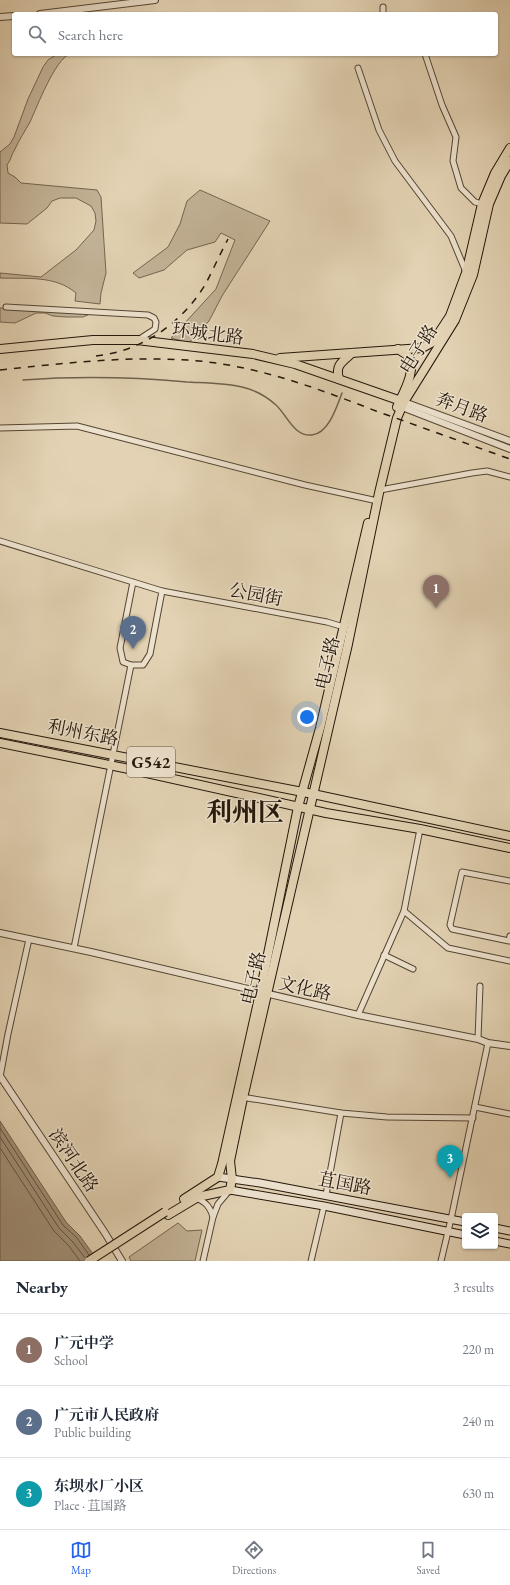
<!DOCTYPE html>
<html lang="en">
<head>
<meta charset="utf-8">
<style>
  :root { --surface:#fff; --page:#f2f2f3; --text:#1f2937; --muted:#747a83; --line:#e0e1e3; --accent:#2563eb }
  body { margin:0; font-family:"EB Garamond","Noto Serif SC",serif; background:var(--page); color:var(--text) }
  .controls { position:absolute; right:12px; bottom:12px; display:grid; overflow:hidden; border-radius:4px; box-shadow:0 1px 3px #0004 }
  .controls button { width:36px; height:36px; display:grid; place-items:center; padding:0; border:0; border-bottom:1px solid var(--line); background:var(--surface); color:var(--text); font:20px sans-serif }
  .you { position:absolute; left:307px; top:717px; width:14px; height:14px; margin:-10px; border:3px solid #fff; border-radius:50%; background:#1a73e8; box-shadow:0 0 0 6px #1a73e833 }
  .badge { display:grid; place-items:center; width:26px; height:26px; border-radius:50%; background:var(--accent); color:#fff; font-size:13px; font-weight:700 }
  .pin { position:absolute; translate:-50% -33px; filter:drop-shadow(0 1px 2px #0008) }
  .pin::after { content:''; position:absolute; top:21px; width:14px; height:12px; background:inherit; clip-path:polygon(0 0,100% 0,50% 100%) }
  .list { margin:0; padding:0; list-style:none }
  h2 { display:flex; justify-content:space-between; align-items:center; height:52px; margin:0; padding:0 16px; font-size:17px }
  h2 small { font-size:13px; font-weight:400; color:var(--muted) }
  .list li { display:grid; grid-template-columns:26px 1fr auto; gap:12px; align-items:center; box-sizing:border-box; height:72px; padding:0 16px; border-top:1px solid var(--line) }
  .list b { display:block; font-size:15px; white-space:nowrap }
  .list p { margin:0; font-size:13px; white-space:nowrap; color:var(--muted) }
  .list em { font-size:13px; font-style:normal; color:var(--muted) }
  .icon { flex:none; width:22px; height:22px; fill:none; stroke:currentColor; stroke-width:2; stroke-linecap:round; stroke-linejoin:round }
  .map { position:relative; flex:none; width:510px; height:1261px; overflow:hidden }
  .search { position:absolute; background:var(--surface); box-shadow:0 1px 3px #0004; left:12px; right:12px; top:12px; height:44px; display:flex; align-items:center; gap:10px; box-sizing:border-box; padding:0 14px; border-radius:4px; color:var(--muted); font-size:15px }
  .sheet { height:268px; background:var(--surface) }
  nav { display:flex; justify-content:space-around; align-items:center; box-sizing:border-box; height:56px; border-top:1px solid var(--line); background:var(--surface); font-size:11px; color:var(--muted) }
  nav a { display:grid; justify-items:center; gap:2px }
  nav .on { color:var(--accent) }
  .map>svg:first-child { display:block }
  .green { fill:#c3b397; stroke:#746550 }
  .water { fill:#a2937a; stroke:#70614d }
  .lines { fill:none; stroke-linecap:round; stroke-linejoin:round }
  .shore { stroke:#635542; stroke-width:1 }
  .stream { stroke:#70614d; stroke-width:1.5 }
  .minor-casing { stroke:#544634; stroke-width:7 }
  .tertiary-casing { stroke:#544634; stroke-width:8 }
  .secondary-casing { stroke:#24170a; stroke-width:9 }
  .primary-casing { stroke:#24170a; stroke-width:10 }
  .trunk-casing { stroke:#24170a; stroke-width:10 }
  .minor { stroke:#ede2ce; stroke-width:5 }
  .tertiary { stroke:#ede2ce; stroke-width:6 }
  .secondary { stroke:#ede2ce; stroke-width:7 }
  .primary { stroke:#e3d3b4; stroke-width:8 }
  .trunk { stroke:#e3d3b4; stroke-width:8 }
  .rail { stroke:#24170a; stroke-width:1.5; stroke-dasharray:7 7; stroke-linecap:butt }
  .primary-bridge-casing { stroke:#24170a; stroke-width:10; stroke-linecap:butt }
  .primary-bridge { stroke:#e3d3b4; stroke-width:8 }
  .labels { text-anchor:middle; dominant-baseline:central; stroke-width:3; stroke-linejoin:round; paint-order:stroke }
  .shield { fill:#ede2ce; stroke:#605445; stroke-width:1 }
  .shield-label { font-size:17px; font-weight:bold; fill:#24170a }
  .street-label { font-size:18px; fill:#24170a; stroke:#ede2ce }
  .town-label { font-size:26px; font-weight:bold; fill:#24170a; stroke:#ede2ce }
</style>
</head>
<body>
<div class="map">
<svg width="510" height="1261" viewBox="0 0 510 1261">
  <rect width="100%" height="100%" fill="#e3d3b4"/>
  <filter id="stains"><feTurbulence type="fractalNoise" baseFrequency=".005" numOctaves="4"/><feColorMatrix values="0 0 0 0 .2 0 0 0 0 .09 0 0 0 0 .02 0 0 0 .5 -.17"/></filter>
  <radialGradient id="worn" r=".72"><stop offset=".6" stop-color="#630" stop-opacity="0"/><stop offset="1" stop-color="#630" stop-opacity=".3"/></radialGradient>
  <!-- green -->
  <g class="green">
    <path d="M57,54H70C55,59 37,107 30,122C25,131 19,140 15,149C11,155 11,160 7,165L8,173L15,177L21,183L97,190L101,197L106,273L101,293L100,304L75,301L76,293C55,275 26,279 0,278V273L41,277L76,250L94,230L96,221L95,213L91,206L76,198H60L52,201L47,208L27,224L0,223V152L10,144L14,137L28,99L43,67L48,60Z"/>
    <path d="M200,190L270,221L222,296L209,321L189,343L171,338L216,289L235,240L221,233L215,242L187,250L164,270L139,278L133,273L168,247L180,224L187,201Z"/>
    <path d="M0,308L87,312L90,314L83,317H66L53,316L45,313H36L15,323L0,322Z"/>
    <path d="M178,1223L187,1231L202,1230L195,1261H131L129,1257Z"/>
  </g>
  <!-- water -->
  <path class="water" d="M0,1121L66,1222L80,1236L98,1261H0Z"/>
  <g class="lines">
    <!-- shore -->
    <g class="shore">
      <path d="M0,1128L63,1225L77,1238L89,1255"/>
      <path d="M0,1137L59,1228L73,1242L85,1258"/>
      <path d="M0,1148L54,1231L69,1246L80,1261"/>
    </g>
    <!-- stream -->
    <path class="stream" d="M23,380C79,376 132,377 187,382C205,383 225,383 242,387C255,390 266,396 276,405C287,415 294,437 312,435C329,433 337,406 342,393"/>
    <!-- minor casing -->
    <g class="minor-casing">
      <g id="minor">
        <path d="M383,7V14"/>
        <path d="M425,54L442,105L456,137L453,161L461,188L475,202L482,204"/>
        <path d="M358,68L379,130L395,161L451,236L466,272"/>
        <path d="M6,307L148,315L154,318L156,322L155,329L138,340"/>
        <path d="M0,428L77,426L305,485L373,500"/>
        <path d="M380,490L472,473L487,471L510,477"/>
        <path d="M0,541L162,591L150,654L143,665H131L123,662L120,648L133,582"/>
        <path d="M162,591L327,622L344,627"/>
        <path d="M510,881L462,872L450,925L452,929L509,941L510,936"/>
        <path d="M404,911L448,948L510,961"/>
        <path d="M74,948L131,665"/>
        <path d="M384,955L413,969"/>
        <path d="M358,1015L404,911L420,829"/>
        <path d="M478,1039L480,986"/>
        <path d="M0,1077L8,1034L29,939"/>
        <path d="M241,1097L341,1113L387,1117L473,1118"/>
        <path d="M475,1107L510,1114"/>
        <path d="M326,1195L341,1113"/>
        <path d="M196,1198C206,1202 210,1207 213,1217L218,1204L229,1191"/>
        <path d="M203,1261L213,1217"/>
        <path d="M311,1261L324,1206"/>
        <path d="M441,1261L451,1219L488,1043"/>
      </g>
    </g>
    <!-- tertiary casing -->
    <g class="tertiary-casing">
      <g id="tertiary">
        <path d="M40,14L155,0"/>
        <path d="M0,17L14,16"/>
        <path d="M404,402L510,441"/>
        <path d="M402,407L510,449"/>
        <path d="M0,933L91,952L358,1015L478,1039L488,1043L510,1046"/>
        <path d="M0,1076L105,1233L122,1261"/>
      </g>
    </g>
    <!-- secondary casing -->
    <g class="secondary-casing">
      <g id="secondary">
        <path d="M218,1177L260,1183L465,1222"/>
        <path d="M230,1190L324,1206L465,1235"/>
        <path d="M495,1228L510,1231"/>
        <path d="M495,1241L510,1244"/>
      </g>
    </g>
    <!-- primary casing -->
    <g class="primary-casing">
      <g id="primary">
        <path d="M0,349L93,340H137L253,354L295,364L404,402"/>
        <path d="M280,358L422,348L433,342L450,316L466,273L482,204L495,173L510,148"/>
        <path d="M339,379C335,365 342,362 352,353"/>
        <path d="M397,407C402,395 418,369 408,356C406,354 401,351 398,349"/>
        <path d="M184,1199L218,1177L222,1164L260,993L298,807L320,728L368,523"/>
        <path d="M168,1215L198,1197L230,1190L232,1179L230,1161L243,1098L348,644L379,493L397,418L404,402L455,320L473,275L489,204L501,176L510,161"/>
      </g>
    </g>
    <!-- trunk casing -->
    <g class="trunk-casing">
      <g id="trunk">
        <path d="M0,733L313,794L510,836"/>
        <path d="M0,743L124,768L326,813L420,829L510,848"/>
      </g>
    </g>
    <!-- minor -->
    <use href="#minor" class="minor"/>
    <!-- tertiary -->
    <use href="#tertiary" class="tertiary"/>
    <!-- secondary -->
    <use href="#secondary" class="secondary"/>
    <!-- primary -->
    <use href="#primary" class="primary"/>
    <!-- trunk -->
    <use href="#trunk" class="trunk"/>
    <!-- rail -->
    <g class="rail">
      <path d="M96,356C142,351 181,324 205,285C213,270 220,254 228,239"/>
      <path d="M0,370C66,363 133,355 199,361C261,367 319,389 376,411C421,427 465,443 510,459"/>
    </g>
    <!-- primary-bridge casing -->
    <g class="primary-bridge-casing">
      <path id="primary-bridge" d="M89,1261L165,1212"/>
    </g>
    <!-- primary-bridge -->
    <use href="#primary-bridge" class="primary-bridge"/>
  </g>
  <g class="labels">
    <!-- shield labels -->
    <rect class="shield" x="127" y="747" width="48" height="30" rx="3"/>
    <g class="shield-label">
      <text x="151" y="762">G542</text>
    </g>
    <!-- street labels -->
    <g class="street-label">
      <text transform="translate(208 333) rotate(7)">环城北路</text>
      <text transform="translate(418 349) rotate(-58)">电子路</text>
      <text transform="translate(462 407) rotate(20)">奔月路</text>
      <text transform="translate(256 594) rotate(11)">公园街</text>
      <text transform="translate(327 663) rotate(-77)">电子路</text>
      <text transform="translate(83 732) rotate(11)">利州东路</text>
      <text transform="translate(253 978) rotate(-77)">电子路</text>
      <text transform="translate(305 988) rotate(13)">文化路</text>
      <text transform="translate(74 1160) rotate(56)">滨河北路</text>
      <text transform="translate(345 1183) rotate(11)">苴国路</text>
    </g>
    <!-- town labels -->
    <g class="town-label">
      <text x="245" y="812">利州区</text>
    </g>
  </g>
  <rect width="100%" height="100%" filter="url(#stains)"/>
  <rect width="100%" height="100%" fill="url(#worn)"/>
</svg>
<div class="controls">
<button><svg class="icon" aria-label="layers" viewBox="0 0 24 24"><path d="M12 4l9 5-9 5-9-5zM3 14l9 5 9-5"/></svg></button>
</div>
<div class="you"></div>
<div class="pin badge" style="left:436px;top:608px;background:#8d6e63">1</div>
<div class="pin badge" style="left:133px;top:649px;background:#5c6f8a">2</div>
<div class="pin badge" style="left:450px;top:1178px;background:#0f9aa8">3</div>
<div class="search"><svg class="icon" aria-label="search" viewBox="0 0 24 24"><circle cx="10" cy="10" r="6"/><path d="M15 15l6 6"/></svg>Search here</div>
</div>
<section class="sheet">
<h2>Nearby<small>3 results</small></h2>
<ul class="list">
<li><span class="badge" style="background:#8d6e63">1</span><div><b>广元中学</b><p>School</p></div><em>220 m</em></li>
<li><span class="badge" style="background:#5c6f8a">2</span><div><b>广元市人民政府</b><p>Public building</p></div><em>240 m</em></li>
<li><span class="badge" style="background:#0f9aa8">3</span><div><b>东坝水厂小区</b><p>Place · 苴国路</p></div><em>630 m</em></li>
</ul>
</section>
<nav>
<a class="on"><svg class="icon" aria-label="map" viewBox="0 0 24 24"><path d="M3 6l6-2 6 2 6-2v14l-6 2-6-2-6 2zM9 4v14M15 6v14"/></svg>Map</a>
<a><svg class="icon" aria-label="directions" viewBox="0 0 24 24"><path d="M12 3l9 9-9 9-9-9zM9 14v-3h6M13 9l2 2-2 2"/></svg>Directions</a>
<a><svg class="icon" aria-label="saved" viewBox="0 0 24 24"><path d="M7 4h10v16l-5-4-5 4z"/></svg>Saved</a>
</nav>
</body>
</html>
